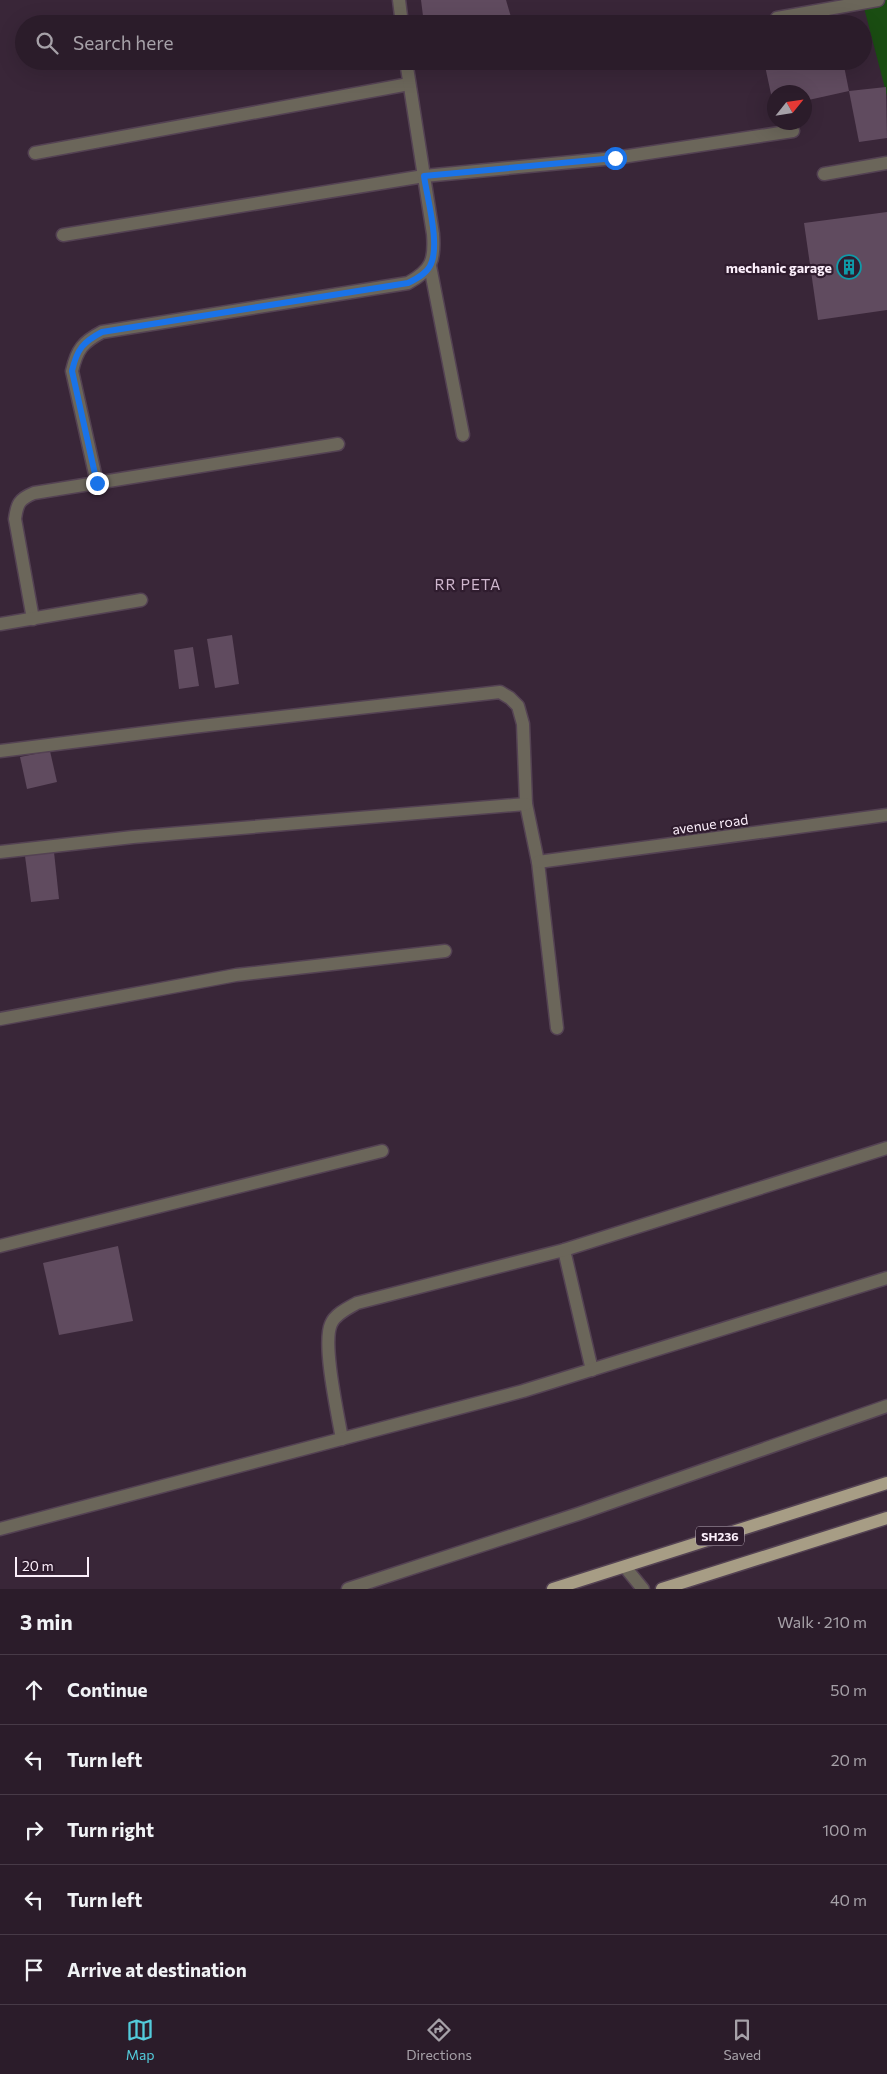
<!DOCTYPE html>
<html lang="en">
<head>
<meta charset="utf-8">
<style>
  :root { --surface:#2b1c2a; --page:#372936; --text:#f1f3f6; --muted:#a6a1a8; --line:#473a47; --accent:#53cbdb }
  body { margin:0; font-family:Commissioner,sans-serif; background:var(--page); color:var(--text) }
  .compass { position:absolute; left:767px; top:85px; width:45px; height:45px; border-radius:50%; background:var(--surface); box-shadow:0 5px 20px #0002; rotate:60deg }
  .scale { position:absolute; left:15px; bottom:12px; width:74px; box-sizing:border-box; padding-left:5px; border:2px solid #fceffb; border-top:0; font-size:14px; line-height:18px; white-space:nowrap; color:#fceffb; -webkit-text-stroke:4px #2f1c2e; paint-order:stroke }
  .stop { position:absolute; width:15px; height:15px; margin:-11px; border:4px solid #1a73e8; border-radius:50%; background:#fff }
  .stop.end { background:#1a73e8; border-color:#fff; box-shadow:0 1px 5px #0008 }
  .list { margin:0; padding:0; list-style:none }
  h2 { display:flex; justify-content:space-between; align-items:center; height:65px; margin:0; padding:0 20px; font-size:21px }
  h2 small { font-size:16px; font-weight:400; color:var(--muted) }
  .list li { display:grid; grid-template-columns:32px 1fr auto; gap:15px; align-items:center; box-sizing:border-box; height:70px; padding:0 20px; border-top:1px solid var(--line) }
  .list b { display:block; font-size:19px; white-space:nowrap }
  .list em { font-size:16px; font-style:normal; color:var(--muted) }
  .icon { flex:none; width:28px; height:28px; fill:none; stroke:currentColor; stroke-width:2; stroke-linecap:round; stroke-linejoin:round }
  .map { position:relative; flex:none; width:887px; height:1589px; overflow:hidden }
  .search { position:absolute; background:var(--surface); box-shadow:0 5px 20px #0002; left:15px; right:15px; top:15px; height:55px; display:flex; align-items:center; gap:12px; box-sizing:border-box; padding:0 18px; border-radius:28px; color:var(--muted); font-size:19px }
  .sheet { height:415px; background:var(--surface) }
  nav { display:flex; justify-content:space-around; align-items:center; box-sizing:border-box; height:70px; border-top:1px solid var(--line); background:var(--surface); font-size:14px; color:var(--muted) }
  nav a { display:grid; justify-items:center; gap:2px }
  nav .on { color:var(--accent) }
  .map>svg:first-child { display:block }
  .green { fill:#1a4d12 }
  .building { fill:#604b5f }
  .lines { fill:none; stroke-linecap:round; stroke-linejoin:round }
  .minor-casing { stroke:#544253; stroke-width:15 }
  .major-casing { stroke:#544253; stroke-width:15 }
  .minor { stroke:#6b665a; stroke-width:12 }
  .major { stroke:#a79d85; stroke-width:12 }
  .route { stroke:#1a73e8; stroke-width:6 }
  .labels { text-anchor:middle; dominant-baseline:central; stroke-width:4.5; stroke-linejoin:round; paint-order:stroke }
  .shield { fill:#2f1c2e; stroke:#beb0be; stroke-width:1 }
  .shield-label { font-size:12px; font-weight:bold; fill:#fceffb }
  .poi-label { font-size:14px; font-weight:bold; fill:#fceffb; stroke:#2f1c2e; text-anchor:end }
  .street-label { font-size:14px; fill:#fceffb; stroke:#2f1c2e }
  .neighbourhood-label { font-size:15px; letter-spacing:1px; fill:#cfb7ce; stroke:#2f1c2e }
</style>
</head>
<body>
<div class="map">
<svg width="887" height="1589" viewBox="0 0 887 1589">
  <rect width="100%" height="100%" fill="#392638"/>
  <!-- green -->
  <path class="green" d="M862,0H887V96Z"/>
  <!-- building -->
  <g class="building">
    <path d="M421,0H506L513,24H424Z"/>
    <path d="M789,61H843L849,91L804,101V92H774V108L765,66Z"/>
    <path d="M886,87L887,138L859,142L849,91Z"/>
    <path d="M887,212V310L818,320L804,223Z"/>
    <path d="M232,635L239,684L215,688L207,639Z"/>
    <path d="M193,647L199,686L179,689L174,650Z"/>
    <path d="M50,751L57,782L27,789L20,757Z"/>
    <path d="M54,852L59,899L31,902L25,856Z"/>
    <path d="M118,1246L133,1321L59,1335L43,1263Z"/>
  </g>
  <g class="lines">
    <!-- minor casing -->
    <g class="minor-casing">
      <g id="minor">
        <path d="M399,0L402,24"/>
        <path d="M777,18L878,0"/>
        <path d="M35,153L409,84"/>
        <path d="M824,174L887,163"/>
        <path d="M63,235L424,176L615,158L793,131"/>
        <path d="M430,266L463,435"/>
        <path d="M97,483L72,371C77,349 83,342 102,332L408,283C432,270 435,260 433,234L406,61"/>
        <path d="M33,619L15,519C17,504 19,499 34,493L338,444"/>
        <path d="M0,624L141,600"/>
        <path d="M0,751L192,727L500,692L510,698L518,706L523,724L526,804L538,862L557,1028"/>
        <path d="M0,852L133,837L526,804"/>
        <path d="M538,862L887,815"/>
        <path d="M0,1019L236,975L445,951"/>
        <path d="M0,1246L382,1151"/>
        <path d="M564,1250L592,1370"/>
        <path d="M342,1439C338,1415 322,1344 331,1324C335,1314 348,1308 357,1303L564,1250L887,1148"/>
        <path d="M0,1529L523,1391L887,1278"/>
        <path d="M625,1567L643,1589"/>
        <path d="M348,1589L578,1514L887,1406"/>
      </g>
    </g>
    <!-- major casing -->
    <g class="major-casing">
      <g id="major">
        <path d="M553,1589L887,1483"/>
        <path d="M662,1589L887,1518"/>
      </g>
    </g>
    <!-- minor -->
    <use href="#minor" class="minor"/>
    <!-- major -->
    <use href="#major" class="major"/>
  </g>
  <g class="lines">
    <!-- route -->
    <path class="route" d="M97,483L72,371C77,349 83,342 102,332L408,283C416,279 426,274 430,266C441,246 427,198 424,176L615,158"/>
  </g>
  <!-- icons -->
  <defs>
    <g id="building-ring" transform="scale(1.25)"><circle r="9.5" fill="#2f1c2e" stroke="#0f9aa8" stroke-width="1.5"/><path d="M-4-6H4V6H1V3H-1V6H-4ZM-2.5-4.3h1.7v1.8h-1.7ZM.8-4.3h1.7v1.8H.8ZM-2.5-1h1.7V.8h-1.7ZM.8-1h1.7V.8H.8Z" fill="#0f9aa8"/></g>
  </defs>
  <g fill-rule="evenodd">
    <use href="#building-ring" x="849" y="267"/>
  </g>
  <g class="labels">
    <!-- shield labels -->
    <rect class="shield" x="696" y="1526.5" width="48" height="19" rx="4"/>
    <g class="shield-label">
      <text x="720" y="1536">SH236</text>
    </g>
    <!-- poi labels -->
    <g class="poi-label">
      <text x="832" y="267">mechanic garage</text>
    </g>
    <!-- street labels -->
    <g class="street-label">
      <text transform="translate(710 824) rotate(-8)">avenue road</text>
    </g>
    <!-- neighbourhood labels -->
    <g class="neighbourhood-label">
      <text x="468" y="584">RR PETA</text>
    </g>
  </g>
</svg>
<svg class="compass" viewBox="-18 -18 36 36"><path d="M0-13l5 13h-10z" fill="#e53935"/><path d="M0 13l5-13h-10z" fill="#a6a1a8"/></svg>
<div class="scale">20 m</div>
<div class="stop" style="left:615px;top:158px"></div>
<div class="stop end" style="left:97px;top:483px"></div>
<div class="search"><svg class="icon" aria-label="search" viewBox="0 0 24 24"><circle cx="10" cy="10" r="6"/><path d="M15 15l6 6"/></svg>Search here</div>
</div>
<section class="sheet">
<h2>3 min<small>Walk · 210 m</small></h2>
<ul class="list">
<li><svg class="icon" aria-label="ahead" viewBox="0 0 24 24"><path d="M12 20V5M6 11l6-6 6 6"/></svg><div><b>Continue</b></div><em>50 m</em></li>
<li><svg class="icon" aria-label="left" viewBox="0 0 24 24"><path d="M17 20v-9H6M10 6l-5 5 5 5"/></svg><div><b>Turn left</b></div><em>20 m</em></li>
<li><svg class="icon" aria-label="right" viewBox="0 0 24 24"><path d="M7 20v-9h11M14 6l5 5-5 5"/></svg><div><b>Turn right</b></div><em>100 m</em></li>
<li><svg class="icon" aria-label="left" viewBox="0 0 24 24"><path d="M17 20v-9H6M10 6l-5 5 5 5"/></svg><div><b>Turn left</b></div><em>40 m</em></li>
<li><svg class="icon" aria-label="arrive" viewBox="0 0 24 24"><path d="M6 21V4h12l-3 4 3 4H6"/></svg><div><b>Arrive at destination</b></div></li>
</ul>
</section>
<nav>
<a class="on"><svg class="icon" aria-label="map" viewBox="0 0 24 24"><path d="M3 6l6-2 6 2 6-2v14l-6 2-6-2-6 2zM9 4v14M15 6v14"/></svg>Map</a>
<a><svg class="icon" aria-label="directions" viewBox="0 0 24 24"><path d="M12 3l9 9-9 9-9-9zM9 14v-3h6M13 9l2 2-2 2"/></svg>Directions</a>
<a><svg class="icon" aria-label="saved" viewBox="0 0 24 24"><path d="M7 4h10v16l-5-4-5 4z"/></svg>Saved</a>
</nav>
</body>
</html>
